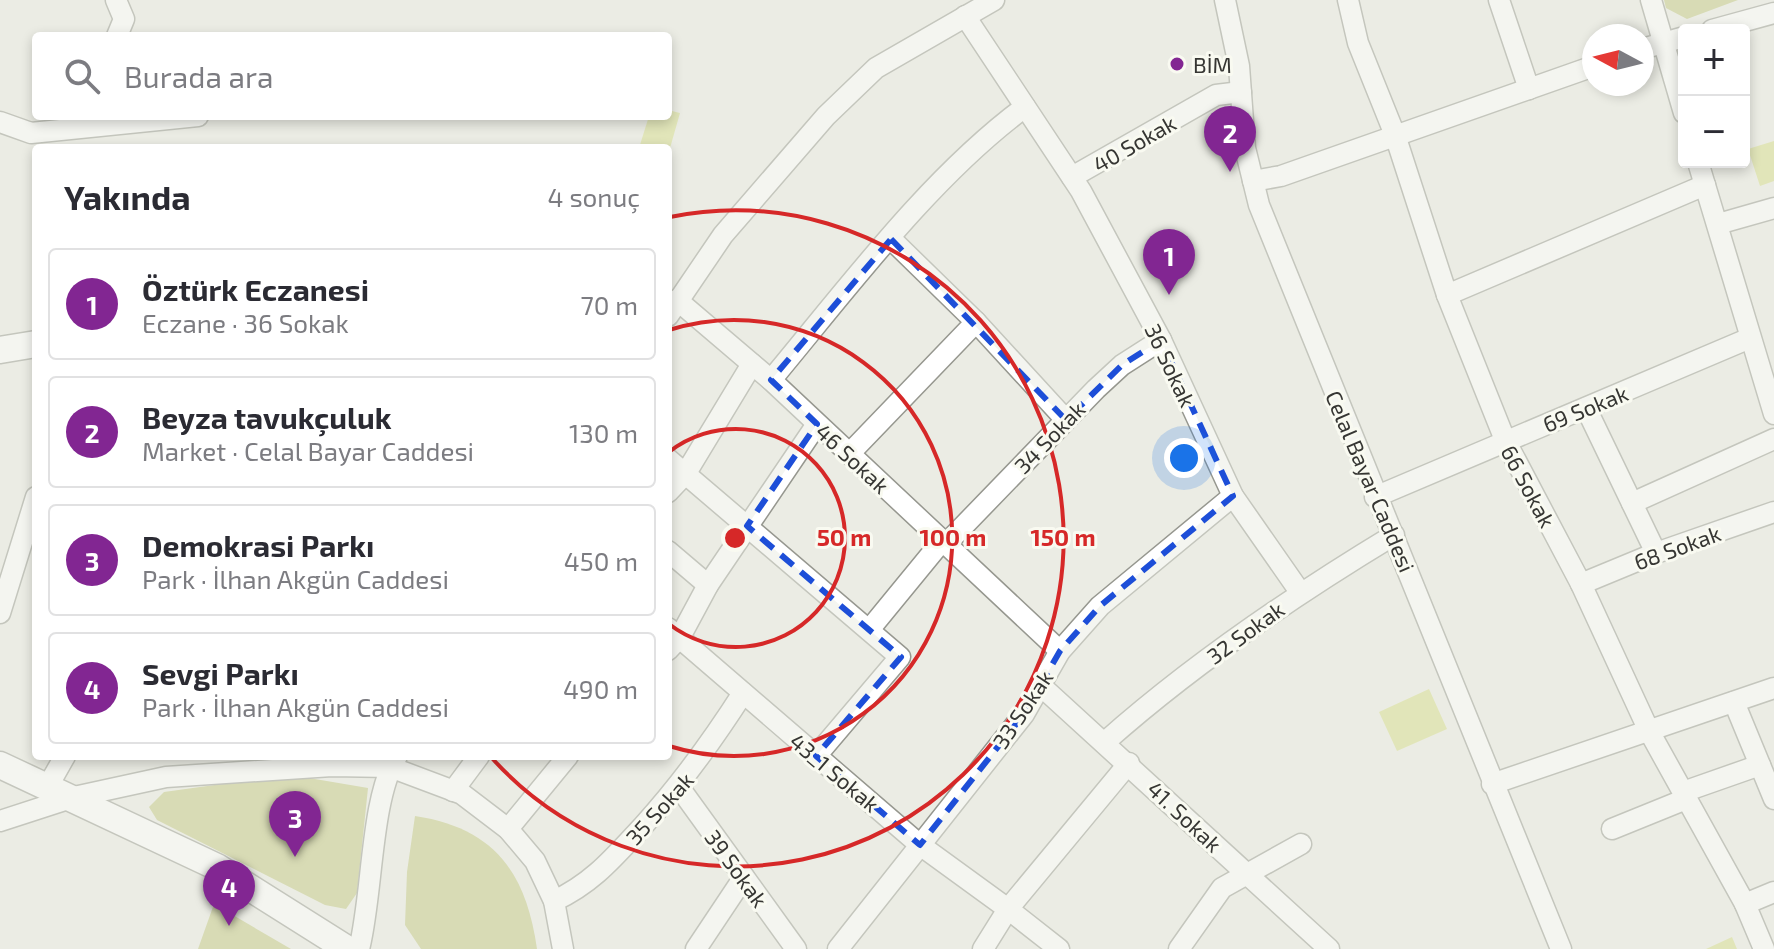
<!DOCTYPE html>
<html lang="tr">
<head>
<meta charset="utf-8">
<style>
  :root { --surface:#fff; --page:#f7f7f7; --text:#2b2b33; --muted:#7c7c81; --line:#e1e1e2; --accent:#822692 }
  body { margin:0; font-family:"Exo 2",sans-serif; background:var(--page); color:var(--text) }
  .controls { position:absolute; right:24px; top:24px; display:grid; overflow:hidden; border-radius:8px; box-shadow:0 4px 12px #0003 }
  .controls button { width:72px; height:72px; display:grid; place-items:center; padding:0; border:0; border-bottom:2px solid var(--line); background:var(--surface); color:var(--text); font:40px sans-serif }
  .compass { position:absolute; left:1582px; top:24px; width:72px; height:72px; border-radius:50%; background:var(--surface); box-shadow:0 4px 12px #0003; rotate:277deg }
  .you { position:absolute; left:1184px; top:458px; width:28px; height:28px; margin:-20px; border:6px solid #fff; border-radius:50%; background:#1a73e8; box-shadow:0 0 0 12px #1a73e833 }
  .badge { display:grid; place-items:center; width:52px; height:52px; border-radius:50%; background:var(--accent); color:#fff; font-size:26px; font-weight:700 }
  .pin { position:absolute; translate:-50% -66px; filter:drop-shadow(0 2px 4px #0008) }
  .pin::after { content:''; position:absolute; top:42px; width:28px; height:24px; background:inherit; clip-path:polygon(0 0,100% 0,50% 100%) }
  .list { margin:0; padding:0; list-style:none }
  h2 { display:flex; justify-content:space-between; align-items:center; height:104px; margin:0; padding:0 32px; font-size:34px }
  h2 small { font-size:26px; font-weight:400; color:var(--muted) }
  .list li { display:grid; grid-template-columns:52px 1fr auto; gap:24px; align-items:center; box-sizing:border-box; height:112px; margin:0 16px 16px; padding:0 16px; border:2px solid var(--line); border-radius:8px }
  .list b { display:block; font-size:30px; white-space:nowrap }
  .list p { margin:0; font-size:26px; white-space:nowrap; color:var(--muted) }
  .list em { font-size:26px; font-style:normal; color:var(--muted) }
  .icon { flex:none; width:44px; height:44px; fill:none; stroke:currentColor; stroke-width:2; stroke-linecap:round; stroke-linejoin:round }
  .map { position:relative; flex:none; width:1774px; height:949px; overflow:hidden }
  .search { position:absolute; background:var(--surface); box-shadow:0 4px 12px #0003; left:32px; top:32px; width:640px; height:88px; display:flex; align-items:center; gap:20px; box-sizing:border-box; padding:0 28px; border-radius:8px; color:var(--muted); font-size:30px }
  .panel { position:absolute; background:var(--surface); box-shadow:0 4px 12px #0003; left:32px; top:144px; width:640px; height:616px; border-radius:8px }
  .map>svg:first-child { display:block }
  .green { fill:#c0c57d }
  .building { fill:#d6dc85 }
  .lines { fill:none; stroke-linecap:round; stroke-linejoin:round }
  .minor-casing { stroke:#96978f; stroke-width:23 }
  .major-casing { stroke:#96978f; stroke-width:29 }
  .minor { stroke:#fff; stroke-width:20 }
  .major { stroke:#fff; stroke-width:26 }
  .marked { fill:none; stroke:#1d4ed8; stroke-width:6; stroke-dasharray:16 10; stroke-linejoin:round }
  .ring { fill:none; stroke:#d62828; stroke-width:4 }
  .poi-dot { fill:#822692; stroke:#f9faf1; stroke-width:3 }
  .labels { text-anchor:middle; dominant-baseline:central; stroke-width:6; stroke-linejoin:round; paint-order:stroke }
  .poi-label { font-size:22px; fill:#363633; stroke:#f9faf1; text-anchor:start }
  .street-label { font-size:22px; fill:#363633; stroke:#f9faf1 }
  .centre { fill:#d62828; stroke:#f9faf1; stroke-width:4 }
  .ring-label { font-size:24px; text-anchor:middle; font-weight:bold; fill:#d62828; stroke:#f9faf1; stroke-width:6; stroke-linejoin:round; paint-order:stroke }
</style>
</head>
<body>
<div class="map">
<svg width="1774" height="949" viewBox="0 0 1774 949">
  <rect width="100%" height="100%" fill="#ebece4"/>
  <!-- green -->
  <g class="green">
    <path d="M1664,0H1738L1687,19L1666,8Z"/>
    <path d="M309,778L368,788L357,893L346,909L325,905L157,820L149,807L164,792L257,779Z"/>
    <path d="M415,816C494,828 526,872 537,949H421L405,925L407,872Z"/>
    <path d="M214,904L291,949H198Z"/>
  </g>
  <!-- building -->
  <g class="building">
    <path d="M668,110L680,113L670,148H639L649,116H668Z"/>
    <path d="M1774,141V181L1760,186L1748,149Z"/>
    <path d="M1429,689L1447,729L1397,751L1379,712Z"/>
    <path d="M1732,937L1737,949H1706Z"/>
  </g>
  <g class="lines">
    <!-- minor casing -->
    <g class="minor-casing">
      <g id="minor">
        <path d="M116,0L124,19L117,36"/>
        <path d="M1225,0L1239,66L1245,148L1259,205L1561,949"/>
        <path d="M1348,0L1358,43L1395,135L1447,295L1505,440L1581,584L1649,731L1745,904L1764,949"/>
        <path d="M1499,0L1529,89"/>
        <path d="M1651,0L1684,113"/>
        <path d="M965,16L1081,191L1161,340L1233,496L1300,592"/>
        <path d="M1712,30L1774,13"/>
        <path d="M1642,49L1684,37"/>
        <path d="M0,122L31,133L198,116"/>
        <path d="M1698,162L1774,414"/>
        <path d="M1072,177L1216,95L1241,92"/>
        <path d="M1253,181L1281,176L1594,66"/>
        <path d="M1718,224L1774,208"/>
        <path d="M891,239L976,322L1066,420"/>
        <path d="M1447,295L1705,185"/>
        <path d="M677,300L771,380L1060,651"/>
        <path d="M668,316L723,235L826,116L876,68L994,0"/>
        <path d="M771,380C847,289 930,177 1025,107"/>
        <path d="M1586,408L1656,553"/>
        <path d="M849,454L976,322"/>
        <path d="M668,459L900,657L816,756"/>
        <path d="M668,492L686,473L752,364"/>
        <path d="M1375,497L1750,338"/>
        <path d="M1632,503L1774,439"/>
        <path d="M945,545L1096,389L1122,365L1161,340"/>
        <path d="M668,551L708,585"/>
        <path d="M1581,584L1656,553L1774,512"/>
        <path d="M0,613L36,497"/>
        <path d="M668,628L920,845L1008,909L1129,763"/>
        <path d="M869,630L942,541"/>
        <path d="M668,650L680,637L708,585L817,424"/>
        <path d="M1040,685L1329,949"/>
        <path d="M1734,702L1774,799"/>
        <path d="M1105,742C1194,663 1293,596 1394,535"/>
        <path d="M1492,784L1774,688"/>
        <path d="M48,786L65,756"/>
        <path d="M679,787L796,949"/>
        <path d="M453,791L479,756"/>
        <path d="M1683,792L1760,765"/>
        <path d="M0,821L74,797L166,777L332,766L390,767L462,794L508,829L535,861L554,901L563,949"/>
        <path d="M508,829L568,756"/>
        <path d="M1612,829L1686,799"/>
        <path d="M554,901C593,883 614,857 643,826C682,783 711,743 743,693"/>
        <path d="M1745,904L1774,892"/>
        <path d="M359,949C373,895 370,800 397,756"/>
        <path d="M696,949L744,877"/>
        <path d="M838,949L1024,714L1060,651L1100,606L1233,496"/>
        <path d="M983,949L1008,909L1059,949"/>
        <path d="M1179,949L1222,888L1301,844"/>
      </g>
    </g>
    <!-- major casing -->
    <g class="major-casing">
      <g id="major">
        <path d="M0,350L36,344"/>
        <path d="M0,765L217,867L347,949"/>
      </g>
    </g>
    <!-- minor -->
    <use href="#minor" class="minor"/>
    <!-- major -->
    <use href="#major" class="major"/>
  </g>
  <!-- marked area -->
  <path d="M0 0H1774V949H0ZM891,239L1066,420L1122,365L1161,340L1233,496L1100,606L1060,651L1024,714L920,845L816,756L901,657L747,526L817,424L771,380Z" fill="#ebece4" fill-opacity=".55" fill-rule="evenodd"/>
  <path class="marked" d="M891,239L1066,420L1122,365L1161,340L1233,496L1100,606L1060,651L1024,714L920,845L816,756L901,657L747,526L817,424L771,380Z"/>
  <!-- distance rings -->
  <g class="ring">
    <path d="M669 452A109 109 0 1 1 669 624"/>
    <path d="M669 330A218 218 0 1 1 669 746"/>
    <path d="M670 217A328 328 0 1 1 491 757"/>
  </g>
  <!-- markers -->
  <circle class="poi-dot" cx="1177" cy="64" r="8"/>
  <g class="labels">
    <!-- poi labels -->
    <g class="poi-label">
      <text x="1193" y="64">BİM</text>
    </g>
    <!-- street labels -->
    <g class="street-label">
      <text transform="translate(1134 143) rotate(-30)">40 Sokak</text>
      <text transform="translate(1171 365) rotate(65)">36 Sokak</text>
      <text transform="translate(1585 408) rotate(-22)">69 Sokak</text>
      <text transform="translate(1049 437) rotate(-46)">34 Sokak</text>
      <text transform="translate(853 458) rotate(43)">46 Sokak</text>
      <text transform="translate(1371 481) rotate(67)">Celal Bayar Caddesi</text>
      <text transform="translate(1529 486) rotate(62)">66 Sokak</text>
      <text transform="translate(1677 547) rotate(-20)">68 Sokak</text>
      <text transform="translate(1245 632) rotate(-36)">32 Sokak</text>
      <text transform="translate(1022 709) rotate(-56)">33 Sokak</text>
      <text transform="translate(835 772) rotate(40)">43_1 Sokak</text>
      <text transform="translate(659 808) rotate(-48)">35 Sokak</text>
      <text transform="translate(1185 816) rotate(43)">41. Sokak</text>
      <text transform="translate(737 868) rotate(54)">39 Sokak</text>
    </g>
  </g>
  <circle cx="735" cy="538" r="12" class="centre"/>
  <g class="ring-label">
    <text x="844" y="546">50 m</text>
    <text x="953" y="546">100 m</text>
    <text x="1063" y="546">150 m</text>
  </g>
</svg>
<div class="controls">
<button>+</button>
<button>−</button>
</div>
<svg class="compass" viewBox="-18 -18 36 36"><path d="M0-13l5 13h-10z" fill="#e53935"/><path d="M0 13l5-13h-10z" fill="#7c7c81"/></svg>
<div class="you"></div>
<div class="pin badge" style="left:1169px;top:295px">1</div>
<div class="pin badge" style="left:1230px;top:172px">2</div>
<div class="pin badge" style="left:295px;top:857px">3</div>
<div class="pin badge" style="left:229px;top:926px">4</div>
<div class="search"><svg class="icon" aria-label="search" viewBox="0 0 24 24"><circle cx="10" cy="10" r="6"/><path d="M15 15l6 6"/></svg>Burada ara</div>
<section class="panel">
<h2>Yakında<small>4 sonuç</small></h2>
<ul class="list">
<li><span class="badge">1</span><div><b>Öztürk Eczanesi</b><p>Eczane · 36 Sokak</p></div><em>70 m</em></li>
<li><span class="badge">2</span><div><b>Beyza tavukçuluk</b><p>Market · Celal Bayar Caddesi</p></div><em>130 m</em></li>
<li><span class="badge">3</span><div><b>Demokrasi Parkı</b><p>Park · İlhan Akgün Caddesi</p></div><em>450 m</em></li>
<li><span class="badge">4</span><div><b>Sevgi Parkı</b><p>Park · İlhan Akgün Caddesi</p></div><em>490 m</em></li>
</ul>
</section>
</div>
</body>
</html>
